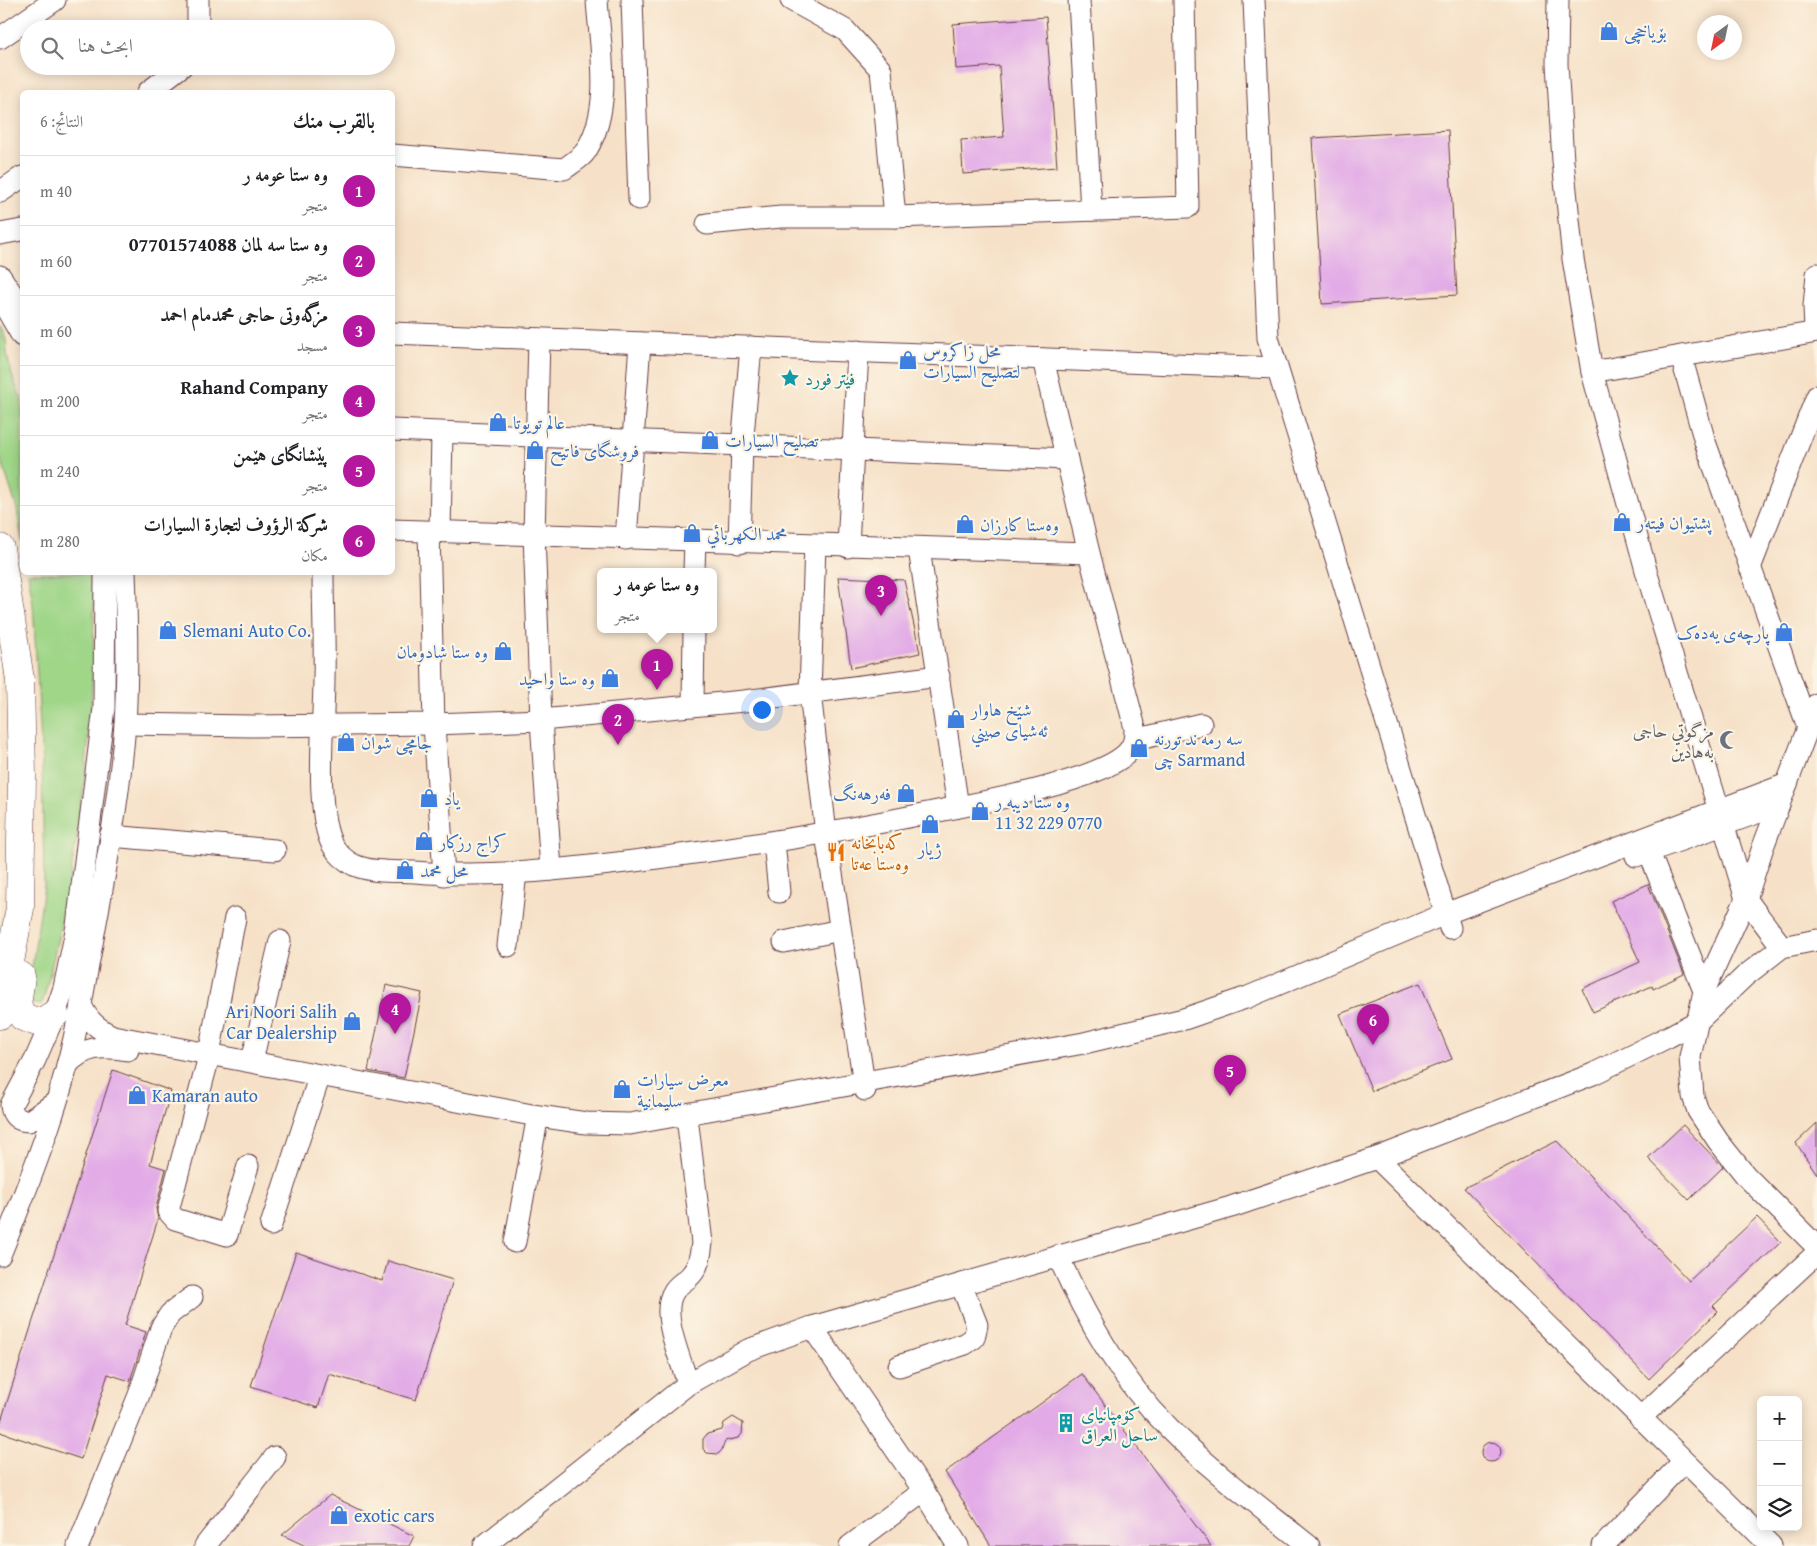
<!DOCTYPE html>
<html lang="ar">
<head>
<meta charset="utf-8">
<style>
  :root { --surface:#fff; --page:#f6f6f6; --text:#202124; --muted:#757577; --line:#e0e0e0; --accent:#b5179e }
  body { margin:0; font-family:"Gentium Book Plus",Amiri,serif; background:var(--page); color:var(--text); direction:rtl }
  .controls { position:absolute; right:15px; bottom:15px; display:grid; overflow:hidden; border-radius:8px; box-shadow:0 2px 12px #0003 }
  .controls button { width:45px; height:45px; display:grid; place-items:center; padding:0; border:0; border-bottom:1px solid var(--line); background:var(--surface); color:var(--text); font:25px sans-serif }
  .compass { position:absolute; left:1697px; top:15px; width:45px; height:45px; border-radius:50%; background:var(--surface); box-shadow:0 2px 12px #0003; rotate:213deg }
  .you { position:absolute; left:761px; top:709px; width:18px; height:18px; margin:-12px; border:4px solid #fff; border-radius:50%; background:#1a73e8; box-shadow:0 0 0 8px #1a73e833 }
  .badge { display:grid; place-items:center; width:32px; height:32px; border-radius:50%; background:var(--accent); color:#fff; font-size:16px; font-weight:700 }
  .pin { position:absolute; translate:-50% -41px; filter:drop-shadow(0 1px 2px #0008) }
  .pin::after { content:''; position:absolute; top:26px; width:18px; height:15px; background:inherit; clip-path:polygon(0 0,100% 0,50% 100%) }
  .popup { position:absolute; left:597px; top:568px; width:120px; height:65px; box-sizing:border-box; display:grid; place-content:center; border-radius:8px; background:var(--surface); filter:drop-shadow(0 1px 4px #0005); font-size:16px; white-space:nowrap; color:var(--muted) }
  .popup b { font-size:19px; color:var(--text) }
  .popup::after { content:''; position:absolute; left:50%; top:100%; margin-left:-10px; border:10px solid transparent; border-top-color:var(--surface) }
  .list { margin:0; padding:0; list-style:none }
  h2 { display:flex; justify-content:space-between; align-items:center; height:65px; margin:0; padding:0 20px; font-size:21px }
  h2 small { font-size:16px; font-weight:400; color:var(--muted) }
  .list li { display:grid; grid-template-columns:32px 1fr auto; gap:15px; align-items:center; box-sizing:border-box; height:70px; padding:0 20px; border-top:1px solid var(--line) }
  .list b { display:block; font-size:19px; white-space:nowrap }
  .list p { margin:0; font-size:16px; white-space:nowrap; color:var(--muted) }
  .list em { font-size:16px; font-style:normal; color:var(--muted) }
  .icon { flex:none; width:28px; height:28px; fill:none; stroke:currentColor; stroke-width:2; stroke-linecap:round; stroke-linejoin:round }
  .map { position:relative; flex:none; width:1817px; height:1546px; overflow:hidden; direction:ltr }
  .search { position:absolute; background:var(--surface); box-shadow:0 2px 12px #0003; left:20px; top:20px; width:375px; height:55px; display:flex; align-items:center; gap:12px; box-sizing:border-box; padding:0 18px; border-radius:28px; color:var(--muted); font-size:19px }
  .panel { position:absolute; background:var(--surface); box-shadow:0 2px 12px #0003; left:20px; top:90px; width:375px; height:485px; border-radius:8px; direction:rtl }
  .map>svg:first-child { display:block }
  .green { fill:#9fd688; stroke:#747a5a }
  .building { fill:#e2abe7 }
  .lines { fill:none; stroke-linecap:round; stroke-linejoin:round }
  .minor-casing { stroke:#643c43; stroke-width:23 }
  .highway-casing { stroke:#643c43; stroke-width:29 }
  .minor { stroke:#fff; stroke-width:21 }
  .highway { stroke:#fff; stroke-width:28 }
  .labels { text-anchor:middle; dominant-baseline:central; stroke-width:4.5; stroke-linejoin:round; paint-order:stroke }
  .shop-label { font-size:18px; fill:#366cbe; stroke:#fcf5e5; text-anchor:start }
  .culture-label { font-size:18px; fill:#0d838f; stroke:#fcf5e5; text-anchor:start }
  .worship-label { font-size:18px; fill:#5b616d; stroke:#fcf5e5; text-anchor:end }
  .food-label { font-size:18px; fill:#c56008; stroke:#fcf5e5; text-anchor:start }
</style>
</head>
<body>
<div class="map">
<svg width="1817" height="1546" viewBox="0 0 1817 1546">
  <rect width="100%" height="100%" fill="#fcf5e5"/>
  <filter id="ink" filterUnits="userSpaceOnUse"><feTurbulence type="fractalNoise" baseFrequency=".02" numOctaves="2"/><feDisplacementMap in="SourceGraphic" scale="10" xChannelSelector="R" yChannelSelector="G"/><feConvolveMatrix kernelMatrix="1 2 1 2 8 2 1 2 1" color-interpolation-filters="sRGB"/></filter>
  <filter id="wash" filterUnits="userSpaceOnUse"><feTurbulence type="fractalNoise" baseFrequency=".0096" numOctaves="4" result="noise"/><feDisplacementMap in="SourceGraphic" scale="20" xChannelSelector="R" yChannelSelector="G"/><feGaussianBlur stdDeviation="1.12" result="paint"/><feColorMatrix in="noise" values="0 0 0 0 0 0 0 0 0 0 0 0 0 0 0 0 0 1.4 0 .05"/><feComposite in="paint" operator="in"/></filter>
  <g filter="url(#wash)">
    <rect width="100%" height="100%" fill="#f6e1c8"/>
    <!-- green -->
    <g class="green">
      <path d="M0,326C7,335 6,342 7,353C10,369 14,385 22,399V542L17,509L0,456Z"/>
      <path d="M28,573H93C98,716 79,862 43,1001L40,1005L30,1003L28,994L44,886L42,762L33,604Z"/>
    </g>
    <g id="blocks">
      <!-- building -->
      <g class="building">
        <path d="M1046,17L1057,167L963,174L961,140L1004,137L999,66L956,69L953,24Z"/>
        <path d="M1448,130L1457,295L1322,304L1312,138Z"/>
        <path d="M838,577L904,580L920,653L851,668Z"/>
        <path d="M1648,884L1684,974L1653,989L1652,986L1593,1012L1582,989L1640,962L1611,901Z"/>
        <path d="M1420,983L1452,1059L1372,1091L1340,1014Z"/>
        <path d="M386,985L422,993L404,1078L368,1071Z"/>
        <path d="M113,1070L171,1091L150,1164L166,1169L156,1208L158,1219L125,1325L146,1332L130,1381L108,1374L81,1459L0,1432V1424Z"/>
        <path d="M1817,1123V1174L1796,1143Z"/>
        <path d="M1683,1125L1723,1167L1689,1200L1648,1158Z"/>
        <path d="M1557,1141L1689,1281L1757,1217L1781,1242L1713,1306L1718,1311L1649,1379L1464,1188Z"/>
        <path d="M296,1252L382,1281L388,1261L453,1280L416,1400L329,1374L318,1408L251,1386Z"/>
        <path d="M1082,1374L1211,1546H991L945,1472Z"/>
        <path d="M733,1417L743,1423L742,1434L738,1438L725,1441L722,1450L718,1454L707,1453L703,1449V1439L707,1434L722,1430L724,1423Z"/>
        <circle cx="1491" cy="1452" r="10"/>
        <path d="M330,1495L414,1536L409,1546H306L282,1535Z"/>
      </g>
    </g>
  </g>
  <g filter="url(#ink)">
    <use href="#blocks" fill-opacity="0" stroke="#643c43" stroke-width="1"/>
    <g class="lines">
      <!-- minor casing -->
      <g class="minor-casing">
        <g id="minor">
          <path d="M632,0L639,199"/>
          <path d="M791,0L845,30L881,70L895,217"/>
          <path d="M1079,0L1091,210"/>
          <path d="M1254,0L1268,338L1450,928"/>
          <path d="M1558,0L1557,64L1563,161L1573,259L1592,372L1647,574L1746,899L1782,947"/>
          <path d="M198,29V0"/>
          <path d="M0,38L55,0"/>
          <path d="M148,92L182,66"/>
          <path d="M392,155L564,169C571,164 583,157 587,149C613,106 600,48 597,0"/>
          <path d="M0,192L22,177"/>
          <path d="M707,224L781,217H895L1188,207L1184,0"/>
          <path d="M0,234L22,230"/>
          <path d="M0,276L21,307"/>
          <path d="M0,298L22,336"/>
          <path d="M1815,332L1814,306L1817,274"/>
          <path d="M392,333L1276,368"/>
          <path d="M539,339L534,535L541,720L551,870"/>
          <path d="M1681,356L1705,442L1808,727"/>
          <path d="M1592,372L1817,332"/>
          <path d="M392,430L1067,459"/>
          <path d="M392,530L1089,553"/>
          <path d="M440,531L442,434"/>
          <path d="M429,532L434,724L444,875"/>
          <path d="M626,539L640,343"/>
          <path d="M739,543L742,446L751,347"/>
          <path d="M815,545L810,692L826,834L865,1090"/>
          <path d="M848,547L858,351"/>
          <path d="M919,549L958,807"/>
          <path d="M1750,568L1817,396"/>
          <path d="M694,571L695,541"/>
          <path d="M323,572C323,608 325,644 324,679C324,719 314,814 333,846C338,854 346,861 354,865C372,873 396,871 415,872C488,878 561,870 634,861C731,849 827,834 923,814C968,805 1095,783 1126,754C1134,746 1135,739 1135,728L1089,553L1043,359"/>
          <path d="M1817,704L1763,847L1746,899L1704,991L1690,1057L1693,1096L1698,1111L1718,1141L1746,1176L1817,1247"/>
          <path d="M693,706L694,629"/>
          <path d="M125,724L252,726L434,724L541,720L744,701L939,676"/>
          <path d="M1135,740L1201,724"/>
          <path d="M110,836L275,850"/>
          <path d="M774,842L779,892"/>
          <path d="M1649,852L1704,991"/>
          <path d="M1636,856L1779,805"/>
          <path d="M235,918L207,1064L168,1211L175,1219L227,1235L248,1166"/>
          <path d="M784,942L840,930"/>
          <path d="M508,946L516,872"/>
          <path d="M81,1005C88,1021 98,1029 113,1036L532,1115L586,1123L630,1124L1084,1043L1184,1019L1248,997L1445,914L1787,784"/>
          <path d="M252,1061L280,941"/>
          <path d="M67,1065C85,1045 104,1046 128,1050"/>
          <path d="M56,1102L29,1121C18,1121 12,1116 11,1105L35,1060L55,1014L64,988L77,926L104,708L105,572"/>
          <path d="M688,1125L702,1243C701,1253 699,1267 691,1275C686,1281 678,1284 674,1291C659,1313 681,1359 688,1384"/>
          <path d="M1377,1158L1771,1546"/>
          <path d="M271,1225L317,1084"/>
          <path d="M515,1242L536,1126"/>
          <path d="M0,1255C33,1174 65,1092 81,1005C97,912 118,818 125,724C128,674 127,623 125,572"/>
          <path d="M1058,1256C1086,1318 1120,1379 1169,1428C1211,1471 1262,1508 1309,1546"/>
          <path d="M812,1327L924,1491L958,1546"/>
          <path d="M899,1366L965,1344L974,1338L977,1325L961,1284"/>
          <path d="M1640,1418L1817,1253"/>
          <path d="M78,1546L139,1395L161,1328L170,1314L192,1297"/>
          <path d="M205,1546L275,1457"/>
          <path d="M484,1546L688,1384L748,1350L812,1327L1231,1207L1377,1158L1593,1074L1668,1037L1698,1021L1745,976L1782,947L1817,940"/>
          <path d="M850,1546L924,1491"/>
          <path d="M1603,1546L1684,1461"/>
        </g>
      </g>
      <!-- highway casing -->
      <g class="highway-casing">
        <g id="highway">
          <path d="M0,548L20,680L22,775L20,908L0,1015"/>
          <path d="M21,976L17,1005L23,1017L40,1023L55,1014"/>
        </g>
      </g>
      <!-- minor -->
      <use href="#minor" class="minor"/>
      <!-- highway -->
      <use href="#highway" class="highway"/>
    </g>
  </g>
  <!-- icons -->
  <defs>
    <g id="shop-bare" transform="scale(1.5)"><path d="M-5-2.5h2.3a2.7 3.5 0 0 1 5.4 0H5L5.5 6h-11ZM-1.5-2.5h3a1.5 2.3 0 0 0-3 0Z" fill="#3f7fe0" stroke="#fcf5e5" stroke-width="2.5" paint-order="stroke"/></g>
    <g id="sight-bare" transform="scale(1.5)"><path d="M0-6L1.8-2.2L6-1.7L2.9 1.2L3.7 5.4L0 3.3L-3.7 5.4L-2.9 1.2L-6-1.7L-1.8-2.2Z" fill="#0f9aa8" stroke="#fcf5e5" stroke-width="2.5" paint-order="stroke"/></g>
    <g id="mosque-bare" transform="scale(1.5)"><path d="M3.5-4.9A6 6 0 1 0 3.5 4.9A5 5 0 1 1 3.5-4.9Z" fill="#6b7280" stroke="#fcf5e5" stroke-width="2.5" paint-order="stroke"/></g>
    <g id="restaurant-bare" transform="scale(1.5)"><path d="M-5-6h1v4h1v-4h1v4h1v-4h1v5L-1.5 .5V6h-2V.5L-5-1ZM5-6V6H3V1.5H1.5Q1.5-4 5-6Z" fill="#e8710a" stroke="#fcf5e5" stroke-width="2.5" paint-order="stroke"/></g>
    <g id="building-bare" transform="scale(1.5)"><path d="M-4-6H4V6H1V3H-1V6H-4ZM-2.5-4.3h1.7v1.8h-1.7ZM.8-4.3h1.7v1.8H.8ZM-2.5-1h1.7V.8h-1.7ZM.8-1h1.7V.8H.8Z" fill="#0f9aa8" stroke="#fcf5e5" stroke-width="2.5" paint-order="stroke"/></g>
  </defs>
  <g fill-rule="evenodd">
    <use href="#shop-bare" x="1609" y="31"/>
    <use href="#shop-bare" x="908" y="360"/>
    <use href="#sight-bare" x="790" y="378"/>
    <use href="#shop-bare" x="498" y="422"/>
    <use href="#shop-bare" x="710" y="440"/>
    <use href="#shop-bare" x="535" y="450"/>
    <use href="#shop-bare" x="1622" y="522"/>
    <use href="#shop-bare" x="965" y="524"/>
    <use href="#shop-bare" x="692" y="533"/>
    <use href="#shop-bare" x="168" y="630"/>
    <use href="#shop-bare" x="1784" y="632"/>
    <use href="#shop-bare" x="503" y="651"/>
    <use href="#shop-bare" x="610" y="678"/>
    <use href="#shop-bare" x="956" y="719"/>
    <use href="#mosque-bare" x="1729" y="740"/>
    <use href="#shop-bare" x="346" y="742"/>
    <use href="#shop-bare" x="1139" y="748"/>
    <use href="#shop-bare" x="906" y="793"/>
    <use href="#shop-bare" x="429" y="798"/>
    <use href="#shop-bare" x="980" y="811"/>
    <use href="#shop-bare" x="930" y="824"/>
    <use href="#shop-bare" x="424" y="841"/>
    <use href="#restaurant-bare" x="836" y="852"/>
    <use href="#shop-bare" x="405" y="870"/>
    <use href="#shop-bare" x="352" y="1021"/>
    <use href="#shop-bare" x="622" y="1089"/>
    <use href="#shop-bare" x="137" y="1095"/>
    <use href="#building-bare" x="1066" y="1423"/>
    <use href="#shop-bare" x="339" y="1515"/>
  </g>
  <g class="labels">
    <!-- shop labels -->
    <g class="shop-label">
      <text x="1624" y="31">بۆیاخچی</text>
      <text x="923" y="350">محل زاكروس<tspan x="923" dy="21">لتصليح السيارات</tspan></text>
      <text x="513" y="422">عالم تويوتا</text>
      <text x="725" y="440">تصليح السيارات</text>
      <text x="550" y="450">فروشگاى فاتيح</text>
      <text x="1637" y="522">پشتیوان فیتەر</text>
      <text x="980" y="524">وەستا کارزان</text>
      <text x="707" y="533">محمد الكهربائي</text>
      <text x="183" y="630">Slemani Auto Co.</text>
      <text x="1769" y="632" text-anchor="end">پارچەی یەدەک</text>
      <text x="488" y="651" text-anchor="end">وه ستا شادومان</text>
      <text x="595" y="678" text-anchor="end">وه ستا واحید</text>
      <text x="971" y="709">شێخ هاوار<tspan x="971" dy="21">ئەشیای صيني</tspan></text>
      <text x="1154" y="738">سه رمه ند تورنه<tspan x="1154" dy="21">چی Sarmand</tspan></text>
      <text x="361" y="742">جامچی شوان</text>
      <text x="891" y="793" text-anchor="end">فەرهەنگ</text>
      <text x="444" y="798">ياد</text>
      <text x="995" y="801">وه ستا دیبه ر<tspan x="995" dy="21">11 32 229 0770</tspan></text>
      <text x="439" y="841">كراج رزكار</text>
      <text x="930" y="848" text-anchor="middle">ژیار</text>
      <text x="420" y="870">محل محمد</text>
      <text x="337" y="1011" text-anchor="end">Ari Noori Salih<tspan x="337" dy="21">Car Dealership</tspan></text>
      <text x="637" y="1079">معرض سيارات<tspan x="637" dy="21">سليمانية</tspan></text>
      <text x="152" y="1095">Kamaran auto</text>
      <text x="354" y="1515">exotic cars</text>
    </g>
    <!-- culture labels -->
    <g class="culture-label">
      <text x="805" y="378">فيتر فورد</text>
      <text x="1081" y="1413">کۆمپانیای<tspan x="1081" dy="21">ساحل العراق</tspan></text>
    </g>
    <!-- worship labels -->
    <g class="worship-label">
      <text x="1714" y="730">مزگوتي حاجی<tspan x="1714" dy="21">بەهادین</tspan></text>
    </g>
    <!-- food labels -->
    <g class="food-label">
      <text x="851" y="842">کەبابخانە<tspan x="851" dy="21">وەستا عەتا</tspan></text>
    </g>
  </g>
</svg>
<div class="controls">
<button>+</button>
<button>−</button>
<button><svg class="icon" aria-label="layers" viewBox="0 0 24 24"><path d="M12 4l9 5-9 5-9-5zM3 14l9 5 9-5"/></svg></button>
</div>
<svg class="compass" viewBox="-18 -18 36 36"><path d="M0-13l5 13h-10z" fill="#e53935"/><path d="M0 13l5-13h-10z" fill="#757577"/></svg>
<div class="you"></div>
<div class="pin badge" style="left:657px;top:690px">1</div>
<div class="popup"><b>وه ستا عومه ر</b>متجر</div>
<div class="pin badge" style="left:618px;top:745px">2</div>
<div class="pin badge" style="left:881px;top:616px">3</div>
<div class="pin badge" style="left:395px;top:1034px">4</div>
<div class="pin badge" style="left:1230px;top:1096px">5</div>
<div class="pin badge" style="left:1373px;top:1045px">6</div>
<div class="search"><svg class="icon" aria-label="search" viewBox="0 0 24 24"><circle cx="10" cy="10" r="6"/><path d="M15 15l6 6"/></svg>ابحث هنا</div>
<section class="panel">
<h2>بالقرب منك<small>النتائج: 6</small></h2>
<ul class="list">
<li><span class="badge">1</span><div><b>وه ستا عومه ر</b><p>متجر</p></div><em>40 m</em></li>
<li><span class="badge">2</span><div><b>وه ستا سه لمان 07701574088</b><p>متجر</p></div><em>60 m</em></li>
<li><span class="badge">3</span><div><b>مزگەوتی حاجی محمدمام احمد</b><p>مسجد</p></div><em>60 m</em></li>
<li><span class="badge">4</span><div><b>Rahand Company</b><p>متجر</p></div><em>200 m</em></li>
<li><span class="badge">5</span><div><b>پێشانگای هێمن</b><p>متجر</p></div><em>240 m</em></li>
<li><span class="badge">6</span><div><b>شركة الرؤوف لتجارة السيارات</b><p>مكان</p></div><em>280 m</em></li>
</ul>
</section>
</div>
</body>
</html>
